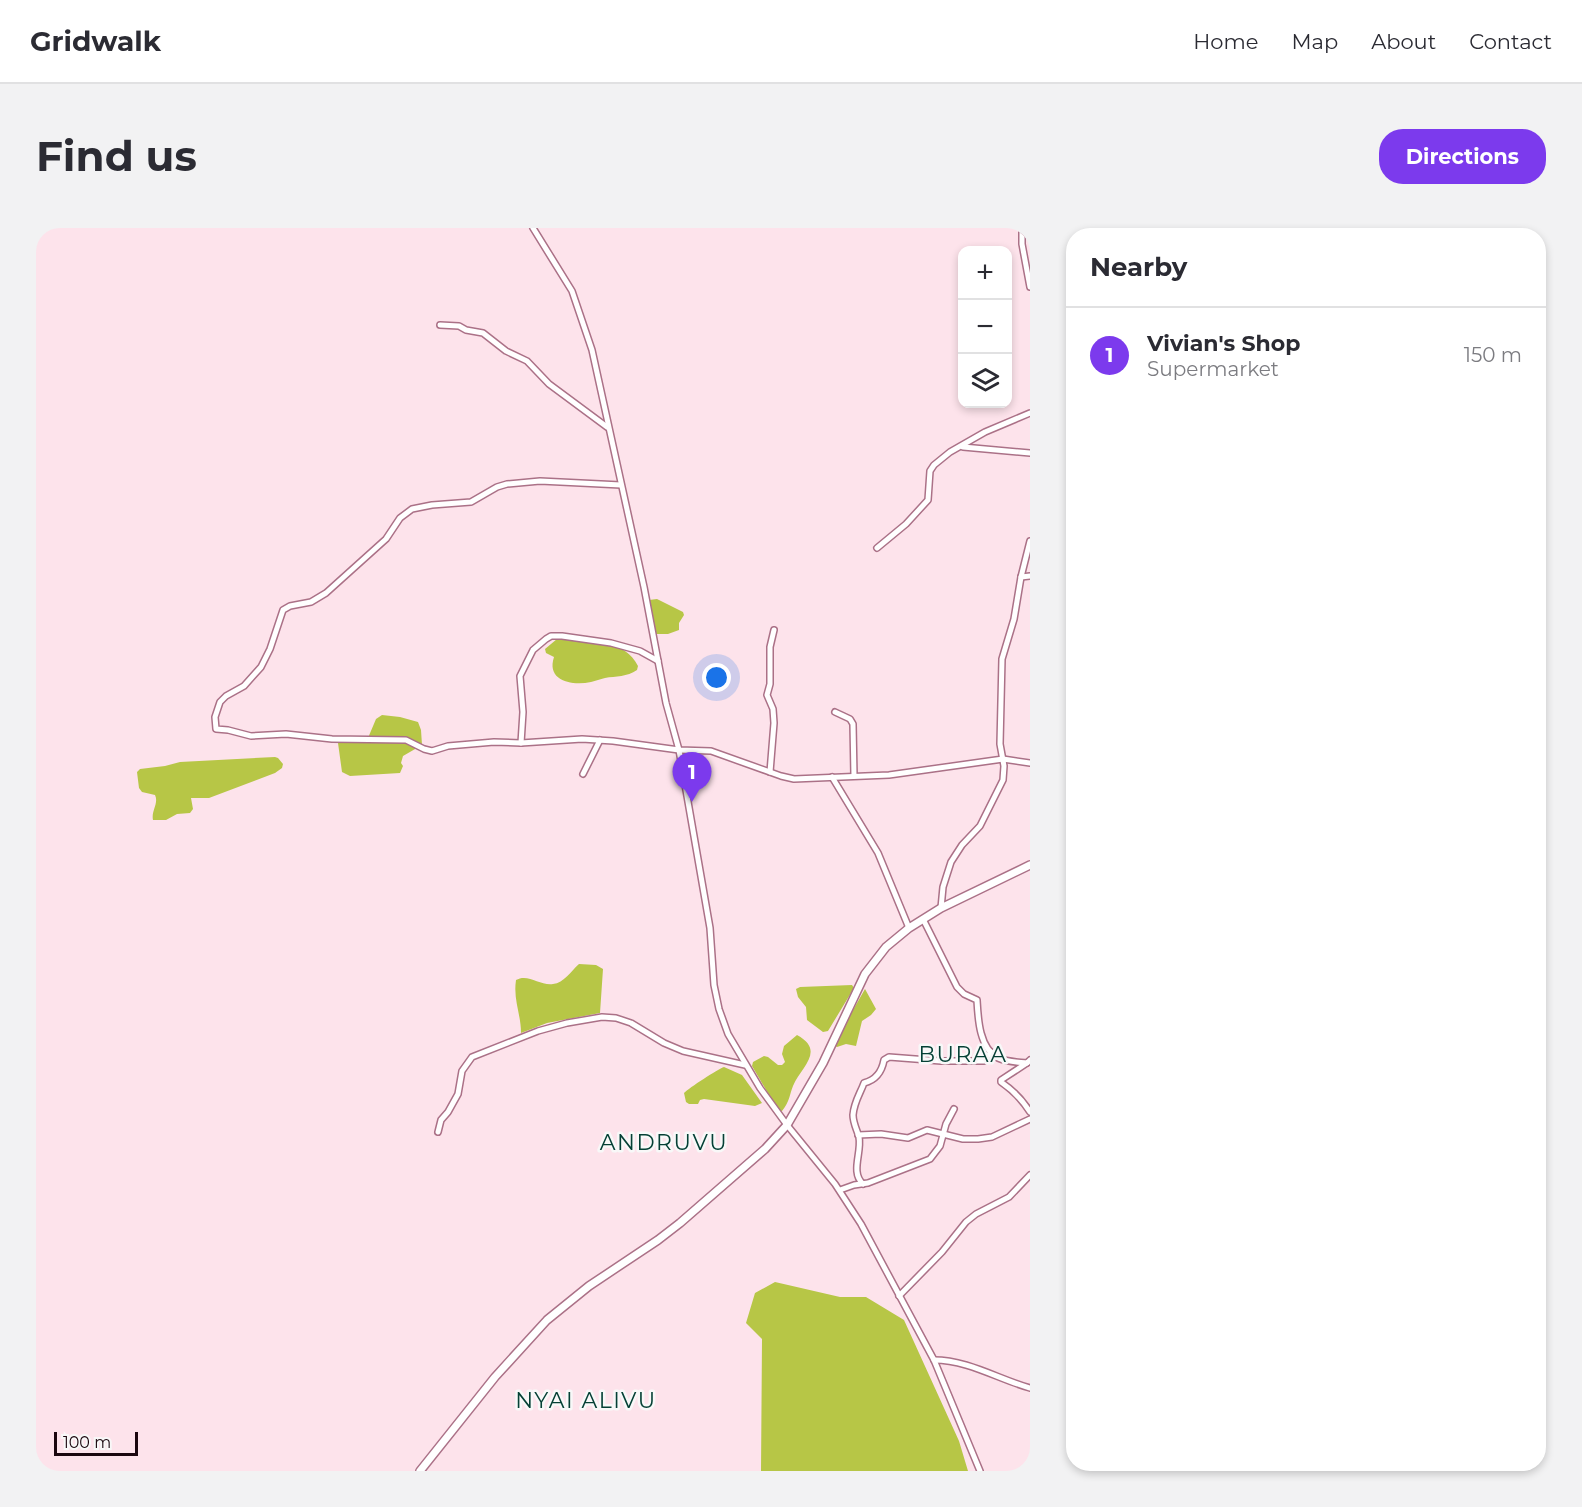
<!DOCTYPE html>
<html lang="en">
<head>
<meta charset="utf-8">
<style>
  :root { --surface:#fff; --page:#f2f2f3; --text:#2b2b33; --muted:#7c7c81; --line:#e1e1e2; --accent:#7c3aed }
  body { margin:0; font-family:Montserrat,sans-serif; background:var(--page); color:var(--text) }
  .controls { position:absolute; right:18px; top:18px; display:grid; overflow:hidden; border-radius:12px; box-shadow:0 3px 9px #0003 }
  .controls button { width:54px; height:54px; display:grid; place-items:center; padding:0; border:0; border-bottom:2px solid var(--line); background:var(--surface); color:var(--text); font:30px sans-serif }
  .scale { position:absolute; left:18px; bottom:15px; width:84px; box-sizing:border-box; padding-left:6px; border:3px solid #1b070f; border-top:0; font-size:16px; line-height:21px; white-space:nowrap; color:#1b070f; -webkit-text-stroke:4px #f8f8f8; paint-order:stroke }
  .you { position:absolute; left:681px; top:450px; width:21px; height:21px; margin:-15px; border:4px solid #fff; border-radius:50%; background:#1a73e8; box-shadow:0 0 0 9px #1a73e833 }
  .badge { display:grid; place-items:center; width:39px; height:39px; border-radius:50%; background:var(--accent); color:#fff; font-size:20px; font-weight:700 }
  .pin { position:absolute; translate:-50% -50px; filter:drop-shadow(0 2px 3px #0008) }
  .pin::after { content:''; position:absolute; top:32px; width:21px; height:18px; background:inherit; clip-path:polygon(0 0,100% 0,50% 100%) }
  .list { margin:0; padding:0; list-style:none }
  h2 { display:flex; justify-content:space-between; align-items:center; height:78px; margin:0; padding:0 24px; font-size:26px }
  h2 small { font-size:20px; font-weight:400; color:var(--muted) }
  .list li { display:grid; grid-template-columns:39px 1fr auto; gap:18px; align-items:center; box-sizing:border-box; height:96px; padding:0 24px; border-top:2px solid var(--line) }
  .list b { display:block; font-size:22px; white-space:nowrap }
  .list p { margin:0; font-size:20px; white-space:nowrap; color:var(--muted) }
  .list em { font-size:20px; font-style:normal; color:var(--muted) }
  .icon { flex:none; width:33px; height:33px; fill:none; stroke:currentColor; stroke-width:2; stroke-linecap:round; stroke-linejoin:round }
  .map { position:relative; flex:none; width:994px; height:1243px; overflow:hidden; border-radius:24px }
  header { display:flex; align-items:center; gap:36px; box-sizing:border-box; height:84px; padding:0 30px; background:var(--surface); border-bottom:2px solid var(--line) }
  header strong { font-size:28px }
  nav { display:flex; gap:33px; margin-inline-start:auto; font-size:21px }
  .intro { display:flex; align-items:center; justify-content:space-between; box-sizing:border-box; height:144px; padding:0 36px }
  h1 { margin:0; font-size:42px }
  .button { padding:15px 27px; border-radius:24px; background:var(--accent); color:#fff; font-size:21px; font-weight:700 }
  main { display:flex; gap:36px; padding:0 36px }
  aside { flex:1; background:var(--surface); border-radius:24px; box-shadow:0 3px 9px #0003 }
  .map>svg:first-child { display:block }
  .forest { fill:#b7c646 }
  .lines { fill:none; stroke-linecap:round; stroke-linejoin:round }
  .minor-casing { stroke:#ab7187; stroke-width:8 }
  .tertiary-casing { stroke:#ab7187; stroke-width:10 }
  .minor { stroke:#fff; stroke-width:5 }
  .tertiary { stroke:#fff; stroke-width:7 }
  .labels { text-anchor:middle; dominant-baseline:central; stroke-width:5; stroke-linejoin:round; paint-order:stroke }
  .quarter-label { font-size:22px; letter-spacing:1.5px; fill:#054035; stroke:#f8f8f8 }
</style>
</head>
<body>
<header>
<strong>Gridwalk</strong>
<nav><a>Home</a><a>Map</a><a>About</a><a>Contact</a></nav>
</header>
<div class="intro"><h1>Find us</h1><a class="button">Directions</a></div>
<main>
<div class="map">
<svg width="994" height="1243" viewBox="0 0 994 1243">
  <rect width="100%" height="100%" fill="#fde3eb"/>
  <!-- forest -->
  <g class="forest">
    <path d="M621,371L647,384L648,387L643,395V402L632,406H619L613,372Z"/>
    <path d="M529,410C554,413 590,412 602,438L601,442C591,449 580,448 569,450C564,451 560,453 555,454C536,458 510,453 518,429L510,425L509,421L521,411Z"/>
    <path d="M346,487L364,489L382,494L385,502L386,517L367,528L365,535L367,538L364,545L314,548L306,544L302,515L305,512L332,510L340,491Z"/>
    <path d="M239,529L242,530L247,536L246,540L239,545L173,570H155L157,581L154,585L141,586L130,592H117C115,583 123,575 119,567L106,564L103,560L101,544L104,541L129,538L144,534Z"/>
    <path d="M543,736L560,737L567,741L564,785L511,795L485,805C485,786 477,772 480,752C492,745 504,758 517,756C528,755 535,743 543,736Z"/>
    <path d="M816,757L818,760L792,803L787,804L771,792L770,779L762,769L760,761L764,759Z"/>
    <path d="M829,761L840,781L835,787L826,793L820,818L810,816L801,819L797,817Z"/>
    <path d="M761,807C790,823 765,839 757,858C753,868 754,873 746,883L743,884L716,838L717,834L728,828L732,829L742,837H746L749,834L746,826L748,818Z"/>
    <path d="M688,839L706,847L726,875L719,878L668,871L664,872L662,876H653L650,874L648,865C653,860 682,841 688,839Z"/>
    <path d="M739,1054L804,1069H830L868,1092L923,1213L932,1243H725L726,1111L710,1095L719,1065Z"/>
  </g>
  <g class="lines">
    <!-- minor casing -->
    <g class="minor-casing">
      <g id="minor">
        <path d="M497,0L536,63L556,122L608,359L630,475L643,522L674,700L678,757L683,781L692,806L724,860L751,897L799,956L825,996L898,1132L944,1243"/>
        <path d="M986,0V16L994,59"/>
        <path d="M404,97L423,98L430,102L447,105L470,123L491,133L513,156L571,199"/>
        <path d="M927,219L994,225"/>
        <path d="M585,257L504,253L471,256L461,259L435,274L396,277L376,281L364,290L350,311L290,365L275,374L254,378L247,382L234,421L225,439L208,458L190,468L184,474L179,489L180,501L192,502L215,508L250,506L296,511L370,512L388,521L396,523L412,518L458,514L485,515L546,511L577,513L643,522L675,523L745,548L758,551L853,547L967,531L994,535"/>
        <path d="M841,320L870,296L892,272L894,243L898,237L914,224L949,204L994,185"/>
        <path d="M985,349L994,348"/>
        <path d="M799,484L814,491L817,496L818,548"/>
        <path d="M485,515L487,484L484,448L497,422L510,411L515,408H526L575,415L604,423L622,433"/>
        <path d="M734,544L738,495L737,481L731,467L734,456V419L738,402"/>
        <path d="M547,546L564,512"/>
        <path d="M796,549L842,625L873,700"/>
        <path d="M905,680L907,659L915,634L926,617L944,598L967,552L968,538L964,516L966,431L978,391L985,349L994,313"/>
        <path d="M887,691L921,759L928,766L941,772C942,790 943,820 962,830C971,834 982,834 991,835L994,832"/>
        <path d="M991,835L965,852V854C978,863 986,871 994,884"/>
        <path d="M402,904L405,892L412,884L422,866L426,843L436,829L502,803L531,795L566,789L580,790L595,795L628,815L647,823L709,837"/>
        <path d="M822,907L845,906L872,910L891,902L927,911H942L956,909L994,891"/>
        <path d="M827,956C814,944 826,925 823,909C821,902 817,895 817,887C818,874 824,866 828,855C840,852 846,843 848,832L853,829L905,833H948L955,824"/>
        <path d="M804,962L818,957L832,955L894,931L904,918L910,896L918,881"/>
        <path d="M863,1068L906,1024L930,994L940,986L973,969L994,947"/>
        <path d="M898,1132C932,1132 962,1151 994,1160"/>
      </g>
    </g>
    <!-- tertiary casing -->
    <g class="tertiary-casing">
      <path id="tertiary" d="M384,1243L459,1149L511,1092L553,1058L622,1012L644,995L729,921L751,897L787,835L829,746L850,719L873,700L905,680L994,637"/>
    </g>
    <!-- minor -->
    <use href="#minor" class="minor"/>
    <!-- tertiary -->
    <use href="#tertiary" class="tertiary"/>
  </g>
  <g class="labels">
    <!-- quarter labels -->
    <g class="quarter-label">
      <text x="927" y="826">BURAA</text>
      <text x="628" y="914">ANDRUVU</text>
      <text x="550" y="1172">NYAI ALIVU</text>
    </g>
  </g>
</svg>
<div class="controls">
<button>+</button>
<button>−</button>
<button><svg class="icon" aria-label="layers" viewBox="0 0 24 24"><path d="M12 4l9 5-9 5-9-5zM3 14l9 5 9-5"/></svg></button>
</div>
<div class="scale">100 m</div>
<div class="you"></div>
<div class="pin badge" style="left:656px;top:574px">1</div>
</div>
<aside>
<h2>Nearby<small></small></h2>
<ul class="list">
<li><span class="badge">1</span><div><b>Vivian's Shop</b><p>Supermarket</p></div><em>150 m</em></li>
</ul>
</aside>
</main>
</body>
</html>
